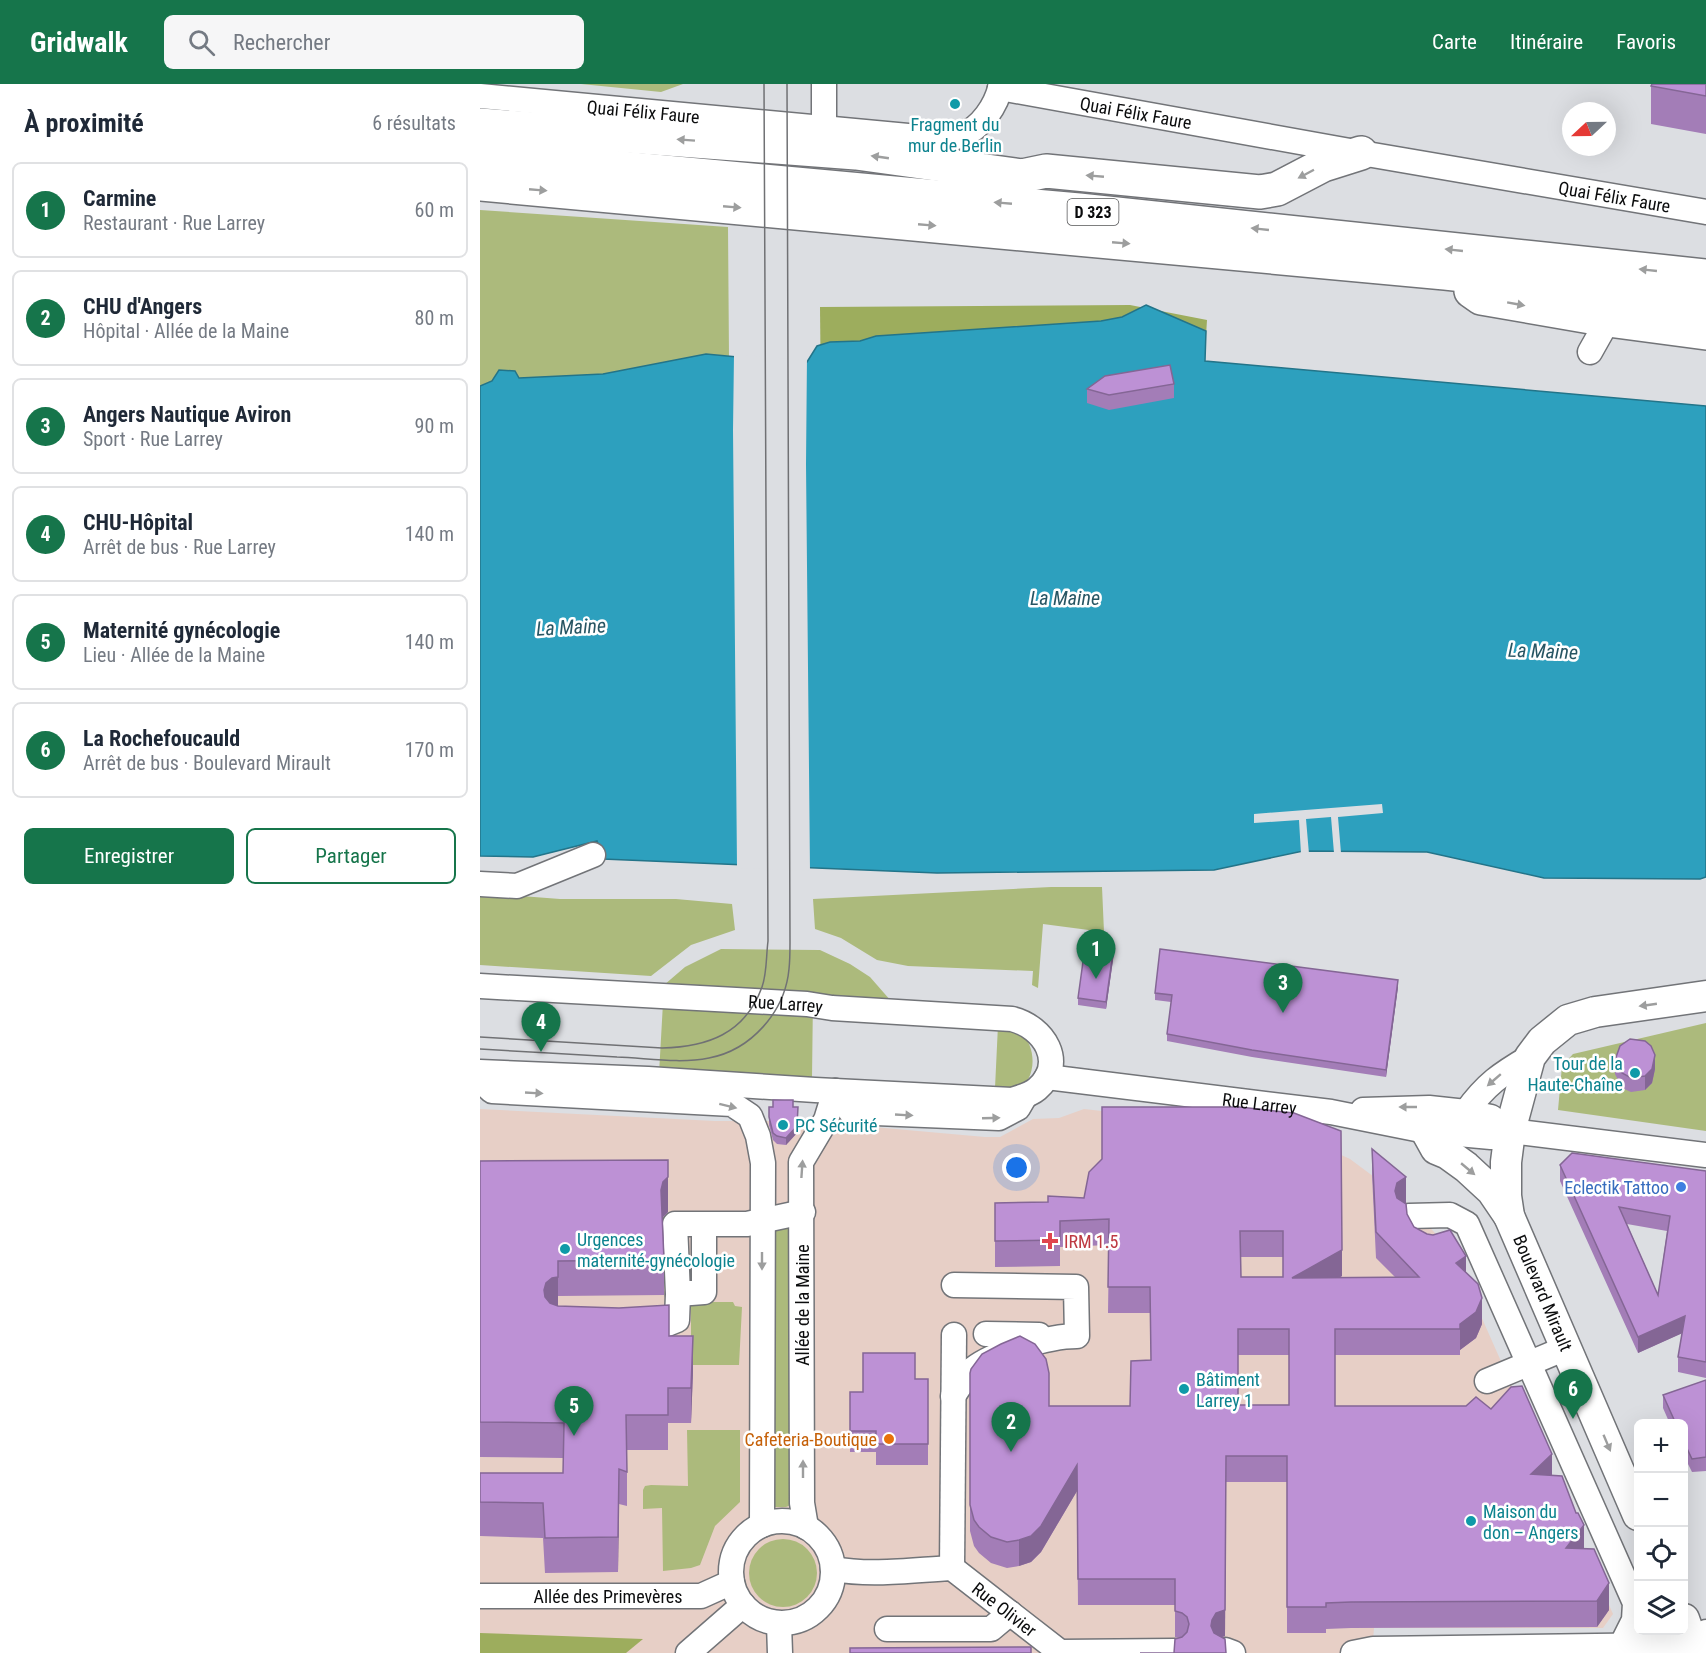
<!DOCTYPE html>
<html lang="fr">
<head>
<meta charset="utf-8">
<style>
  :root { --surface:#fff; --page:#f6f6f7; --text:#1f2937; --muted:#747a83; --line:#e0e1e3; --accent:#16754b }
  body { margin:0; font-family:"Roboto Condensed",sans-serif; background:var(--page); color:var(--text) }
  .controls { position:absolute; right:18px; bottom:18px; display:grid; overflow:hidden; border-radius:9px; box-shadow:0 6px 24px #0002 }
  .controls button { width:54px; height:54px; display:grid; place-items:center; padding:0; border:0; border-bottom:2px solid var(--line); background:var(--surface); color:var(--text); font:30px sans-serif }
  .compass { position:absolute; left:1082px; top:18px; width:54px; height:54px; border-radius:50%; background:var(--surface); box-shadow:0 6px 24px #0002; rotate:248deg }
  .you { position:absolute; left:537px; top:1084px; width:21px; height:21px; margin:-15px; border:4px solid #fff; border-radius:50%; background:#1a73e8; box-shadow:0 0 0 9px #1a73e833 }
  .badge { display:grid; place-items:center; width:39px; height:39px; border-radius:50%; background:var(--accent); color:#fff; font-size:20px; font-weight:700 }
  .pin { position:absolute; translate:-50% -50px; filter:drop-shadow(0 2px 3px #0008) }
  .pin::after { content:''; position:absolute; top:32px; width:21px; height:18px; background:inherit; clip-path:polygon(0 0,100% 0,50% 100%) }
  .list { margin:0; padding:0; list-style:none }
  h2 { display:flex; justify-content:space-between; align-items:center; height:78px; margin:0; padding:0 24px; font-size:26px }
  h2 small { font-size:20px; font-weight:400; color:var(--muted) }
  .list li { display:grid; grid-template-columns:39px 1fr auto; gap:18px; align-items:center; box-sizing:border-box; height:96px; margin:0 12px 12px; padding:0 12px; border:2px solid var(--line); border-radius:9px }
  .list b { display:block; font-size:22px; white-space:nowrap }
  .list p { margin:0; font-size:20px; white-space:nowrap; color:var(--muted) }
  .list em { font-size:20px; font-style:normal; color:var(--muted) }
  .actions { display:flex; gap:12px; padding:18px 24px }
  .actions a { flex:1; padding:14px 0; border:2px solid var(--accent); border-radius:9px; text-align:center; font-size:21px; color:var(--accent) }
  .actions .main { background:var(--accent); color:#fff }
  .icon { flex:none; width:33px; height:33px; fill:none; stroke:currentColor; stroke-width:2; stroke-linecap:round; stroke-linejoin:round }
  .map { position:relative; flex:none; width:1226px; height:1569px; overflow:hidden }
  header { display:flex; align-items:center; gap:36px; box-sizing:border-box; height:84px; padding:0 30px; background:var(--accent); color:#fff }
  header strong { font-size:28px }
  nav { display:flex; gap:33px; margin-inline-start:auto; font-size:21px }
  .search { width:420px; height:54px; background:var(--page); display:flex; align-items:center; gap:15px; box-sizing:border-box; padding:0 21px; border-radius:9px; color:var(--muted); font-size:22px }
  main { display:flex }
  aside { flex:1; background:var(--surface) }
  .map>svg:first-child { display:block }
  .medical { fill:#e7cfc6 }
  .green { fill:#acba7c }
  .forest { fill:#9dad5d }
  .water { fill:#2da0be; stroke:#237489; stroke-width:1.5 }
  .pier { fill:#dcdee2 }
  .lines { fill:none; stroke-linecap:round; stroke-linejoin:round }
  .minor-casing { stroke:#727478; stroke-width:27 }
  .major-casing { stroke:#727478; stroke-width:33 }
  .highway-casing { stroke:#727478; stroke-width:36 }
  .minor { stroke:#fff; stroke-width:24 }
  .major { stroke:#fff; stroke-width:30 }
  .highway { stroke:#fff; stroke-width:33 }
  .tram { stroke:#707174; stroke-width:1.5 }
  .wall { fill:#a37db7; fill-rule:evenodd }
  .shaded-wall { fill:#846695 }
  .building { fill:#bd91d5; stroke:#846695; stroke-width:1.5; fill-rule:evenodd }
  .oneway { fill:#9d9e9e }
  .culture-dot { fill:#0f9aa8; stroke:#fff; stroke-width:2 }
  .shop-dot { fill:#3f7fe0; stroke:#fff; stroke-width:2 }
  .health-dot { fill:#e0444e; stroke:#fff; stroke-width:2 }
  .food-dot { fill:#e8710a; stroke:#fff; stroke-width:2 }
  .labels { text-anchor:middle; dominant-baseline:central; stroke-width:5; stroke-linejoin:round; paint-order:stroke }
  .shield { fill:#fff; stroke:#545556; stroke-width:1.5 }
  .shield-label { font-size:16px; font-weight:bold; fill:#0b0c0d }
  .street-label { font-size:18px; fill:#0b0c0d; stroke:#fff }
  .culture-label { font-size:18px; fill:#0d838f; stroke:#fff; text-anchor:start }
  .shop-label { font-size:18px; fill:#366cbe; stroke:#fff; text-anchor:end }
  .health-label { font-size:18px; fill:#be3a42; stroke:#fff; text-anchor:start }
  .food-label { font-size:18px; fill:#c56008; stroke:#fff; text-anchor:end }
  .water-label { font-size:20px; font-style:italic; fill:#275563; stroke:#fff }
</style>
</head>
<body>
<header>
<strong>Gridwalk</strong>
<div class="search"><svg class="icon" aria-label="search" viewBox="0 0 24 24"><circle cx="10" cy="10" r="6"/><path d="M15 15l6 6"/></svg>Rechercher</div>
<nav><a>Carte</a><a>Itinéraire</a><a>Favoris</a></nav>
</header>
<main>
<aside>
<h2>À proximité<small>6 résultats</small></h2>
<ul class="list">
<li><span class="badge">1</span><div><b>Carmine</b><p>Restaurant · Rue Larrey</p></div><em>60 m</em></li>
<li><span class="badge">2</span><div><b>CHU d'Angers</b><p>Hôpital · Allée de la Maine</p></div><em>80 m</em></li>
<li><span class="badge">3</span><div><b>Angers Nautique Aviron</b><p>Sport · Rue Larrey</p></div><em>90 m</em></li>
<li><span class="badge">4</span><div><b>CHU-Hôpital</b><p>Arrêt de bus · Rue Larrey</p></div><em>140 m</em></li>
<li><span class="badge">5</span><div><b>Maternité gynécologie</b><p>Lieu · Allée de la Maine</p></div><em>140 m</em></li>
<li><span class="badge">6</span><div><b>La Rochefoucauld</b><p>Arrêt de bus · Boulevard Mirault</p></div><em>170 m</em></li>
</ul>
<div class="actions"><a class="main">Enregistrer</a><a>Partager</a></div>
</aside>
<div class="map">
<svg width="1226" height="1569" viewBox="0 0 1226 1569">
  <rect width="100%" height="100%" fill="#dcdee2"/>
  <!-- medical -->
  <path class="medical" d="M0,1025L235,1037H326L505,1053H520L553,1035L579,1034L604,1025L730,1039L844,1063L870,1075L921,1113L954,1148L970,1172L989,1205L1133,1530L1123,1544H894L892,1569H0Z"/>
  <!-- green -->
  <g class="green">
    <path d="M101,0H203L181,8Z"/>
    <path d="M0,126L248,143L249,272L226,270L124,290L85,293L39,294L20,286L12,297L0,302Z"/>
    <path d="M571,803H622L624,848L563,840L558,904L552,901L553,887L428,882L397,876L361,854L335,845L333,815Z"/>
    <path d="M0,809L80,815H196L252,820L255,846L211,861L171,892L0,881Z"/>
    <path d="M241,865L340,866L370,880L390,893L411,917L333,913L332,994L326,998L179,990L184,901L205,883Z"/>
    <path d="M1226,939V1047L1078,1026L1082,982L1093,970Z"/>
    <path d="M518,941C525,943 535,944 540,948C560,964 556,1006 529,1008C525,1008 519,1005 515,1004Z"/>
    <path d="M308,1143L312,1150L311,1421L306,1423H294L292,1144Z"/>
    <path d="M211,1218H253L255,1222L262,1223L259,1281H211Z"/>
    <path d="M207,1346H260V1418L235,1442L220,1481L211,1484L183,1487L182,1424L163,1425V1406L165,1402L171,1401L208,1402Z"/>
    <circle cx="303" cy="1489" r="34"/>
  </g>
  <!-- forest -->
  <g class="forest">
    <path d="M650,221L727,236L725,267L341,320L340,223Z"/>
    <path d="M0,1549L163,1555L146,1569H0Z"/>
  </g>
  <!-- water -->
  <path class="water" d="M666,221L726,247L725,277L1226,322V793L1220,795L1064,794L947,768L823,767L734,786L457,789L123,775L117,757L53,773L0,772V302L12,297L19,286L35,287L39,294L123,290L226,270L322,279L327,278L337,262L350,258L380,257L396,252L621,237L642,233Z"/>
  <!-- pier -->
  <g class="pier">
    <path d="M254,270L322,276L327,271L326,380L330,787L257,784L253,346Z"/>
    <path d="M902,720L903,729L858,733L861,769H854L851,733L826,735L829,770H821L819,736L774,739V730Z"/>
  </g>
  <g class="lines">
    <!-- minor casing -->
    <g class="minor-casing">
      <g id="minor">
        <path id="s1" d="M520,4L881,69L1226,128"/>
        <path id="s2" d="M0,12L460,55C466,54 474,54 480,52C501,45 517,21 521,0"/>
        <path d="M344,43V0"/>
        <path d="M1110,268L1128,236"/>
        <path d="M0,800L37,802L113,771"/>
        <path id="s3" d="M0,902L327,920L352,924L532,935C564,943 587,979 557,1005C550,1011 541,1013 532,1016L335,1006L168,995L0,988"/>
        <path id="s4" d="M567,993L851,1028L946,1047L1011,1053L1030,1047L1226,1071"/>
        <path d="M0,996L12,1007L252,1020L270,1032L278,1052L283,1079L282,1441"/>
        <path d="M355,1007L371,1028L519,1034L538,1024L545,1012"/>
        <path d="M883,1026L949,1024L986,1028L1011,1033L1030,1047"/>
        <path d="M986,1028C1006,1000 1021,990 1050,973"/>
        <path d="M929,1132L970,1131L987,1140L1155,1519L1154,1536L1141,1562"/>
        <path d="M224,1141V1208L198,1210L195,1140H267L323,1128"/>
        <path d="M158,1244C172,1245 184,1242 197,1236L198,1210"/>
        <path d="M506,1250L559,1251"/>
        <path d="M1007,1297L1086,1264"/>
        <path d="M473,1312C479,1304 485,1292 493,1285C515,1268 569,1252 597,1252L596,1203L474,1201"/>
        <circle cx="302" cy="1488" r="51"/>
        <path d="M326,1443L322,1419L321,1078L346,1036L355,1007"/>
        <path d="M472,1484L474,1251"/>
        <path id="s5" d="M353,1485C392,1492 433,1486 472,1484L580,1568L695,1567"/>
        <path id="s6" d="M0,1512H221L252,1498"/>
        <path d="M299,1540L300,1569"/>
        <path d="M407,1545H511L530,1529"/>
        <path d="M745,1566L753,1569"/>
        <path d="M208,1569L263,1521"/>
        <path d="M873,1569L893,1565L1188,1561L1212,1554L1226,1548"/>
      </g>
    </g>
    <!-- major casing -->
    <g class="major-casing">
      <g id="major">
        <path d="M946,1047L956,1065L968,1070L986,1083L1012,1107L1029,1132"/>
        <path d="M1158,1431L1029,1132L1026,1112V1078L1030,1047L1050,973L1062,957L1088,936L1115,928L1226,912"/>
        <path d="M1204,1535L1216,1569"/>
      </g>
    </g>
    <!-- highway casing -->
    <g class="highway-casing">
      <g id="highway">
        <path d="M0,41L376,69L542,92L566,87L780,108L797,105L843,81L881,69"/>
        <path d="M0,71L599,126L1226,192"/>
        <path d="M0,100L965,189L1226,218"/>
        <path d="M991,207L1001,214L1128,236L1226,249"/>
      </g>
    </g>
    <!-- minor -->
    <use href="#minor" class="minor"/>
    <!-- major -->
    <use href="#major" class="major"/>
    <!-- highway -->
    <use href="#highway" class="highway"/>
    <!-- tram -->
    <g class="tram">
      <path d="M0,953L182,964C227,963 265,950 282,903C287,889 286,873 288,857L284,0"/>
      <path d="M0,965C46,968 91,970 137,973C167,974 199,980 229,974C271,966 305,928 309,885C310,876 310,867 310,858L307,0"/>
    </g>
  </g>
  <!-- wall -->
  <g class="wall">
    <path d="M1226,0V50L1171,40V2Z"/>
    <path d="M694,300V314L629,326L607,319V305Z"/>
    <path d="M634,869L626,925L598,921V914Z"/>
    <path d="M918,903L906,993L772,973L687,957V950L691,918L675,916V909Z"/>
    <path d="M1135,976L1175,985L1172,999L1165,1006L1151,1008L1142,1004L1135,990Z"/>
    <path d="M289,1023H318L317,1049L306,1061L297,1060L293,1056L289,1041Z"/>
    <path d="M759,1023L862,1192L859,1194L915,1193L896,1174L892,1091V1065L926,1119L927,1130L934,1143L986,1188L1002,1240L996,1254L980,1266V1271H855V1322L1072,1392L1129,1526L1117,1543L871,1544L846,1545V1549H807V1398H746L745,1552L694,1569L699,1554L695,1553V1521H598L597,1407L561,1468L551,1478L539,1482L527,1484L511,1479L499,1469L494,1462L490,1447V1289L569,1322H650L671,1276L670,1229H628L629,1161L580,1163V1182L515,1183V1119L568,1118L604,1114ZM760,1173H803V1193H761ZM758,1271H809V1321H758Z"/>
    <path d="M0,1077L188,1128L183,1133L182,1136L184,1176V1211L78,1212V1222L189,1252L213,1287L211,1339H188V1366H147V1422L139,1420L138,1488L65,1489L63,1454L0,1452V1389H83V1374L0,1373Z"/>
    <path d="M1080,1081L1226,1087V1294L1198,1288V1273L1202,1249L1158,1269L1080,1097ZM1147,1140L1187,1147L1178,1211Z"/>
    <path d="M435,1295H448V1381H396V1368H370V1308H383Z"/>
    <path d="M1226,1296V1387L1212,1388L1203,1370V1340H1190L1183,1324V1311Z"/>
  </g>
  <!-- shaded-wall -->
  <g class="shaded-wall">
    <path d="M634,861V869L626,925V918Z"/>
    <path d="M918,896V903L906,993V986Z"/>
    <path d="M1175,971V985L1172,999L1165,1006V992Z"/>
    <path d="M317,1042V1049L306,1061V1054Z"/>
    <path d="M188,1093V1128L183,1133L181,1141V1106L183,1098Z"/>
    <path d="M926,1093V1119L917,1125L915,1107L917,1099Z"/>
    <path d="M862,1166V1192L812,1220V1194Z"/>
    <path d="M986,1172V1198L976,1179Z"/>
    <path d="M78,1193V1228L66,1234L64,1206L66,1199L72,1194Z"/>
    <path d="M1002,1214V1240L996,1254L980,1266V1271V1240Z"/>
    <path d="M1205,1232V1248L1158,1269V1253Z"/>
    <path d="M213,1252V1287L211,1339V1304Z"/>
    <path d="M1072,1370V1396L1051,1390Z"/>
    <path d="M746,1372L745,1552L736,1555L731,1542Z"/>
    <path d="M597,1381V1407L561,1468L551,1478L539,1482V1456Z"/>
    <path d="M139,1385V1420L138,1488V1453Z"/>
    <path d="M1104,1441V1467L1086,1464Z"/>
    <path d="M1129,1499V1526L1117,1543V1517Z"/>
  </g>
  <!-- building -->
  <g class="building">
    <path d="M1172,0H1226V12L1171,2Z"/>
    <path d="M690,281L694,300L629,311L607,305L625,292Z"/>
    <path d="M606,856L634,861L626,918L598,914Z"/>
    <path d="M680,865L918,896L906,986L772,966L687,950L692,911L675,909Z"/>
    <path d="M1150,955L1165,957L1171,962L1175,971L1172,985L1165,992L1151,994L1142,989L1135,976L1140,962Z"/>
    <path d="M293,1016H313V1023H318L317,1042L306,1054L297,1052L293,1049L289,1033V1023H293Z"/>
    <path d="M622,1023H759L814,1029L861,1047L862,1166L812,1194L939,1193L896,1148L892,1065L926,1093L917,1099L915,1107L917,1114L926,1120L927,1130L934,1143L947,1150L953,1151L970,1146L986,1172L976,1179L998,1200L1002,1214L996,1228L980,1240V1245H855V1322H986L996,1313L1011,1325L1031,1303L1042,1302L1072,1370L1051,1390L1082,1392L1096,1429H1098L1104,1441L1086,1464L1114,1465L1129,1499L1117,1517L871,1518L846,1519V1523H807V1372H746L745,1526L736,1529L732,1536L731,1542L734,1549L745,1555L746,1569H660H694L695,1555L702,1553L707,1548L709,1540L707,1533L702,1529L695,1527V1495H598L597,1381L561,1442L551,1452L539,1456L527,1458L511,1453L499,1443L494,1436L490,1421V1289L491,1285L502,1270L521,1260L540,1252L555,1260L566,1275L569,1289V1322H650L651,1277L671,1276L670,1203H628L629,1135L580,1137V1156L515,1157V1119L568,1118V1112L604,1114L609,1088L622,1075ZM760,1147H803V1193H761ZM758,1245H809V1321H758Z"/>
    <path d="M1092,1069L1226,1087V1278L1198,1273L1205,1232L1158,1253L1080,1081ZM1139,1123L1190,1132L1178,1211Z"/>
    <path d="M188,1076V1093L183,1098L181,1106L184,1176L78,1177V1193L72,1194L66,1199L64,1206L65,1213L70,1219L78,1222L139,1224L189,1221V1252H213L211,1304H188V1331H146L147,1388L139,1385L138,1453L65,1454L63,1419L0,1418V1389H83L84,1339L0,1338V1077Z"/>
    <path d="M383,1269H435V1295H448V1360H396V1347H370V1308H383Z"/>
    <path d="M1226,1296V1373L1212,1375L1203,1356V1340H1196L1183,1311Z"/>
    <path d="M551,1563V1569H370V1564Z"/>
  </g>
  <!-- one-way arrows -->
  <defs><path id="oneway-solid" d="M-6-.8H1V-3.2L6.5 0L1 3.2V.8H-6Z" transform="scale(1.5)"/></defs>
  <g class="oneway">
    <use href="#oneway-solid" transform="translate(206 56) rotate(-176)"/>
    <use href="#oneway-solid" transform="translate(400 73) rotate(-172)"/>
    <use href="#oneway-solid" transform="translate(826 90) rotate(152)"/>
    <use href="#oneway-solid" transform="translate(615 92) rotate(-175)"/>
    <use href="#oneway-solid" transform="translate(58 106) rotate(5)"/>
    <use href="#oneway-solid" transform="translate(523 119) rotate(-175)"/>
    <use href="#oneway-solid" transform="translate(252 123) rotate(5)"/>
    <use href="#oneway-solid" transform="translate(447 141) rotate(5)"/>
    <use href="#oneway-solid" transform="translate(780 145) rotate(-174)"/>
    <use href="#oneway-solid" transform="translate(641 159) rotate(5)"/>
    <use href="#oneway-solid" transform="translate(974 166) rotate(-174)"/>
    <use href="#oneway-solid" transform="translate(1168 186) rotate(-174)"/>
    <use href="#oneway-solid" transform="translate(1036 220) rotate(10)"/>
    <use href="#oneway-solid" transform="translate(1168 921) rotate(172)"/>
    <use href="#oneway-solid" transform="translate(1014 996) rotate(139)"/>
    <use href="#oneway-solid" transform="translate(54 1009) rotate(3)"/>
    <use href="#oneway-solid" transform="translate(248 1022) rotate(14)"/>
    <use href="#oneway-solid" transform="translate(928 1023) rotate(-180)"/>
    <use href="#oneway-solid" transform="translate(424 1031) rotate(3)"/>
    <use href="#oneway-solid" transform="translate(511 1034) rotate(-2)"/>
    <use href="#oneway-solid" transform="translate(322 1085) rotate(-86)"/>
    <use href="#oneway-solid" transform="translate(988 1085) rotate(40)"/>
    <use href="#oneway-solid" transform="translate(282 1177) rotate(90)"/>
    <use href="#oneway-solid" transform="translate(1127 1359) rotate(67)"/>
    <use href="#oneway-solid" transform="translate(323 1385) rotate(-90)"/>
  </g>
  <!-- markers -->
  <g class="culture-dot">
    <circle cx="475" cy="20" r="6"/>
    <circle cx="1155" cy="989" r="6"/>
    <circle cx="303" cy="1041" r="6"/>
    <circle cx="85" cy="1165" r="6"/>
    <circle cx="704" cy="1305" r="6"/>
    <circle cx="991" cy="1437" r="6"/>
  </g>
  <circle class="shop-dot" cx="1201" cy="1103" r="6"/>
  <path class="health-dot" d="M567 1148h6v6h6v6h-6v6h-6v-6h-6v-6h6z"/>
  <circle class="food-dot" cx="409" cy="1355" r="6"/>
  <g class="labels">
    <!-- shield labels -->
    <rect class="shield" x="587.5" y="115" width="51" height="26" rx="4.5"/>
    <g class="shield-label">
      <text x="613" y="128">D 323</text>
    </g>
    <!-- street labels -->
    <g class="street-label">
      <text stroke="none"><textPath href="#s2" startOffset="164">Quai Félix Faure</textPath></text>
      <text stroke="none"><textPath href="#s1" startOffset="138">Quai Félix Faure</textPath></text>
      <text stroke="none"><textPath href="#s1" startOffset="624">Quai Félix Faure</textPath></text>
      <text stroke="none"><textPath href="#s3" startOffset="306">Rue Larrey</textPath></text>
      <text stroke="none"><textPath href="#s4" startOffset="214">Rue Larrey</textPath></text>
      <text transform="translate(1063 1209) rotate(67)">Boulevard Mirault</text>
      <text transform="translate(322 1221) rotate(-90)">Allée de la Maine</text>
      <text stroke="none"><textPath href="#s6" startOffset="128">Allée des Primevères</textPath></text>
      <text stroke="none"><textPath href="#s5" startOffset="186">Rue Olivier</textPath></text>
    </g>
    <!-- culture labels -->
    <g class="culture-label">
      <text x="475" y="40" text-anchor="middle">Fragment du<tspan x="475" dy="21">mur de Berlin</tspan></text>
      <text x="1143" y="979" text-anchor="end">Tour de la<tspan x="1143" dy="21">Haute-Chaîne</tspan></text>
      <text x="315" y="1041">PC Sécurité</text>
      <text x="97" y="1155">Urgences<tspan x="97" dy="21">maternité-gynécologie</tspan></text>
      <text x="716" y="1295">Bâtiment<tspan x="716" dy="21">Larrey 1</tspan></text>
      <text x="1003" y="1427">Maison du<tspan x="1003" dy="21">don – Angers</tspan></text>
    </g>
    <!-- shop labels -->
    <g class="shop-label">
      <text x="1189" y="1103">Eclectik Tattoo</text>
    </g>
    <!-- health labels -->
    <g class="health-label">
      <text x="584" y="1157">IRM 1.5</text>
    </g>
    <!-- food labels -->
    <g class="food-label">
      <text x="397" y="1355">Cafeteria-Boutique</text>
    </g>
    <!-- water labels -->
    <g class="water-label">
      <text x="585" y="514">La Maine</text>
      <text transform="translate(91 543) rotate(-3)">La Maine</text>
      <text transform="translate(1063 567) rotate(2)">La Maine</text>
    </g>
  </g>
</svg>
<div class="controls">
<button>+</button>
<button>−</button>
<button><svg class="icon" aria-label="locate" viewBox="0 0 24 24"><circle cx="12" cy="12" r="6"/><path d="M12 2v4M12 18v4M2 12h4M18 12h4"/></svg></button>
<button><svg class="icon" aria-label="layers" viewBox="0 0 24 24"><path d="M12 4l9 5-9 5-9-5zM3 14l9 5 9-5"/></svg></button>
</div>
<svg class="compass" viewBox="-18 -18 36 36"><path d="M0-13l5 13h-10z" fill="#e53935"/><path d="M0 13l5-13h-10z" fill="#747a83"/></svg>
<div class="you"></div>
<div class="pin badge" style="left:616px;top:895px">1</div>
<div class="pin badge" style="left:531px;top:1368px">2</div>
<div class="pin badge" style="left:803px;top:929px">3</div>
<div class="pin badge" style="left:61px;top:968px">4</div>
<div class="pin badge" style="left:94px;top:1352px">5</div>
<div class="pin badge" style="left:1093px;top:1335px">6</div>
</div>
</main>
</body>
</html>
